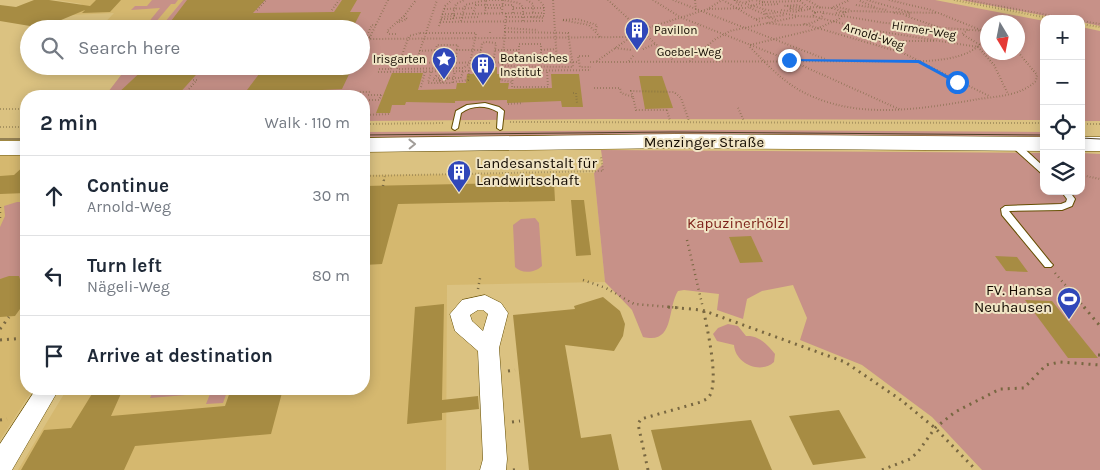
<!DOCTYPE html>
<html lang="en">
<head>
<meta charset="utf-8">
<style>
  :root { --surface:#fff; --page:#f2f2f3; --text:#1f2937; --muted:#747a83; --line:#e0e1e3 }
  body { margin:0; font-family:Karla,sans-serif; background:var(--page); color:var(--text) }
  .controls { position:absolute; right:15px; top:15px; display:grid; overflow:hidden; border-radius:10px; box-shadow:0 2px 12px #0003 }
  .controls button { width:45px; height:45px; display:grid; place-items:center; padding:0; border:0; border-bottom:1px solid var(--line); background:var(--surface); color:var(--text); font:25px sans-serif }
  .compass { position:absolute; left:980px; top:15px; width:45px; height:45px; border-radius:50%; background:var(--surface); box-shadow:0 2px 12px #0003; rotate:170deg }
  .stop { position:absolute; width:15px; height:15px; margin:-11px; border:4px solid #1a73e8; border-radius:50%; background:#fff }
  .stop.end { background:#1a73e8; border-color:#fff; box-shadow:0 1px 5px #0008 }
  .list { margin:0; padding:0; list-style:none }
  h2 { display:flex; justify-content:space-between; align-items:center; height:65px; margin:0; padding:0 20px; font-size:21px }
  h2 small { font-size:16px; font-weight:400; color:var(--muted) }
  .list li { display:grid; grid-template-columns:32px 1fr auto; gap:15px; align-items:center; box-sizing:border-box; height:80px; padding:0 20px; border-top:1px solid var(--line) }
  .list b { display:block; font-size:19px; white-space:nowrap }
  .list p { margin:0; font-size:16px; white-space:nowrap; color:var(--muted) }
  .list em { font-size:16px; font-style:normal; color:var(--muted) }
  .icon { flex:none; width:28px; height:28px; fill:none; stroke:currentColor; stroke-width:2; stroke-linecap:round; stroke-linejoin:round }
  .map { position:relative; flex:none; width:1100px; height:470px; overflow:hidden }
  .search { position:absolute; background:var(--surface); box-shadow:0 2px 12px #0003; left:20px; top:20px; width:350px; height:55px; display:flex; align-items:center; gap:12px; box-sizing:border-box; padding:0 18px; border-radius:28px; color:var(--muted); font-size:19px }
  .panel { position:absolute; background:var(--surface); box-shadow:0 2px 12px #0003; left:20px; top:90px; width:350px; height:305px; border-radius:20px }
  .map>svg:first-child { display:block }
  .built { fill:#d5b86f }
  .green { fill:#c79188; fill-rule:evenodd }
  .building { fill:#a78c43 }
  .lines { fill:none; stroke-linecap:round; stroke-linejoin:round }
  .service-casing { stroke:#654e02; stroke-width:2 }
  .minor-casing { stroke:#654e02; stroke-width:1 }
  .primary-casing { stroke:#654e02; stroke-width:1 }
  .path-far2 { stroke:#786741; stroke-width:2; stroke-dasharray:0.5 2.5; stroke-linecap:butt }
  .path-far1 { stroke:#786741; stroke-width:2.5; stroke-dasharray:1 4; stroke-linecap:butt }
  .path { stroke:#786741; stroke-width:3; stroke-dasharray:2 5; stroke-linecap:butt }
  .service { fill:#fff; fill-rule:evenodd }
  .minor { fill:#fff; fill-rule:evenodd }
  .primary { fill:#fff; fill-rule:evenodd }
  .tram { stroke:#4f4127; stroke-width:1 }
  .oneway { stroke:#a19d99 }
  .route { fill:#1a73e8 }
  .labels { text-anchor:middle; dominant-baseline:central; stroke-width:4; stroke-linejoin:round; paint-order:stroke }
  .far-poi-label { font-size:12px; fill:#130a00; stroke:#f0e4c4; text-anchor:start }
  .far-street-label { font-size:12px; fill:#130a00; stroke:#f0e4c4 }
  .street-label { font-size:15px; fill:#130a00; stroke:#f0e4c4 }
  .poi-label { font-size:15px; fill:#130a00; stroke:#f0e4c4; text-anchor:start }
  .park-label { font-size:15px; fill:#7b1f17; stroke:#f0e4c4 }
</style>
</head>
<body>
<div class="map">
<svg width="1100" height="470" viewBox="0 0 1100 470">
  <rect width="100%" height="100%" fill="#dbc281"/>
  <!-- built -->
  <g class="built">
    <path d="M57,0H183L159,29H99L114,13L71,15L82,4Z"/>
    <path d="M26,155V389H33L0,440V156Z"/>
    <path d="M594,173L605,282L447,285L446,470H18L67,389H364V175Z"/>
  </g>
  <!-- green -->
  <g class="green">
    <path d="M152,0H178L175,4H171L150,29H143L160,8L131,10L135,6H147Z"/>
    <path d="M183,0H935L1044,21V120L599,119L364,121V96H105L128,66H361V29H159ZM988,22H1018V52H988Z"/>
    <path d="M961,0H1100V26L1081,22V19H1062Z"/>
    <path d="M1081,27L1100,31V121H1081Z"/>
    <path d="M703,130L1044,132V140L596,138L364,141V132Z"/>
    <path d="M601,150L1044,153V191H1081V153L1100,154V470H982L932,417L862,365L800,340L807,318L793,285L762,291L747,299L743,319L717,310L719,294L684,290L678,291C667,308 675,345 643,337L632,310L605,282L594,173L603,164Z"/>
    <path d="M17,202H26L23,211H26V282H20V278L14,276L0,279V227L5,216L4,206Z"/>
    <path d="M535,218L539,223L542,266C535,273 521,274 515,267L513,225L521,219Z"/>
    <path d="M728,324L738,326L746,336C759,335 768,345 775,354L774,362C760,375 735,363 734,345L717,341L713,334L718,328Z"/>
    <path d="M154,389H199L198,394L150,398Z"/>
    <path d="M212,389H228L223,403L206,404Z"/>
  </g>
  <!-- building -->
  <g class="building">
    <path d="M34,0H49L90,6L96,0H121L110,12L82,13L85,10L42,28L0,21V5L16,7Z"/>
    <path d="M187,0H265L253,13L334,12L342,0H357L350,12H361L352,29H165Z"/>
    <path d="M147,66H204L177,96H115Z"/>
    <path d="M265,66H353L342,89L302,91L299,96H250L255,90H247Z"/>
    <path d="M474,67H497V74H501L500,83H509L508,89L552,88L551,74H579L583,107H562L561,101L507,103V100L455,101V103L406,102L405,105H392L390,113H376L392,73H423L418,90L456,89L457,83H466L467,74H473Z"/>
    <path d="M639,76H662L673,108L645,109Z"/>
    <path d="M26,164V193L0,194V176L14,175Z"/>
    <path d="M554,182L555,201L398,204L382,264L364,265V186Z"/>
    <path d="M571,200H584L591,255L576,256Z"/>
    <path d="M751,236L763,262L740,263L729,237Z"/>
    <path d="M995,256L1017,257L1028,272L1006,271Z"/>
    <path d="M9,276H19L21,282H26V309H20L15,316L0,317V279Z"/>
    <path d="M603,297L620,311L625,324L623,336L614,351L565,345L581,438L611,434L619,470H529L513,315L575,309L574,306Z"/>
    <path d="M1025,300L1052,301L1098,358H1068Z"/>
    <path d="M444,304L442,400L478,396L479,409L442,413V420L407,424L415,307Z"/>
    <path d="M95,389H123L111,416L225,406L231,389H283L271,434L135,446L124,470H21L44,430L71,428Z"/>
    <path d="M839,410L866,458L813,465L789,416Z"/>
    <path d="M751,420L772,470H662L651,430Z"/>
  </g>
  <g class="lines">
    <!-- service casing -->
    <g class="service-casing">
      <g id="service">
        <path d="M485,103L499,107L504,111L502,129L500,130L497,128L498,112C486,105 472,105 461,113L458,128L455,130L453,129L452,128L456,111L467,105Z"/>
        <path d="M1011,142H1017L1044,167V173H1041L1011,146Z"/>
        <path d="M1061,191H1069L1075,199L1072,206L1062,210L1009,211L1051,263L1053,265L1051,267H1045L1002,215L1001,209L1005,206L1061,204L1066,202L1067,199Z"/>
      </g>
    </g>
    <!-- minor casing -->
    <g class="minor-casing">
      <g id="minor">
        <path d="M485,295L501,303L508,313L499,348L507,459L506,470H480L483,459L478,351L455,331L450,314L462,300ZM483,310L488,314L483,331L472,321L470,315L478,310Z"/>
        <path d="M36,389H59L12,470H0V444Z"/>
      </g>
    </g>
    <!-- primary casing -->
    <g class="primary-casing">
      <g id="primary">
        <path d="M675,134L1044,137V151L675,148L364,152V138Z"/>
        <rect x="1081" y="137" width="19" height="14"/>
        <rect x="0" y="141" width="26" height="14"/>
      </g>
    </g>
    <!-- path-far2 -->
    <g class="path-far2">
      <path d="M388,0L369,39L628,37"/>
      <path d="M486,0H503"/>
      <path d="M527,0L533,4V13"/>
      <path d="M539,0L544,6V14"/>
      <path d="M553,0L557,62"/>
      <path d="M608,0L673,60"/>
      <path d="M653,0L680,17L786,59"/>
      <path d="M673,0L825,59"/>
      <path d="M695,0L696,10"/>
      <path d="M723,0L760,22"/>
      <path d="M734,0L763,9L797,16L816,17L864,29L978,47L994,65L1008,94"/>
      <path d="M735,0L737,4L743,6"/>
      <path d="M807,0L821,8"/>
      <path d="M867,0L909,12"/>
      <path d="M889,0L931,10L988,33"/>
      <path d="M954,0L1054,19"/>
      <path d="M966,0L1069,19"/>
      <path d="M860,1L875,7"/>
      <path d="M746,2L753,0"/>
      <path d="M764,2L800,1L810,9L801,11"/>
      <path d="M762,5L779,4"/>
      <path d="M856,5L887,10"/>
      <path d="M787,6L802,8"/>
      <path d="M810,7L831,8L850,0"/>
      <path d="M837,7L851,10"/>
      <path d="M485,8H502"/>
      <path d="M513,8H544"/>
      <path d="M750,8L764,14L776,13"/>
      <path d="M791,8L789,9L801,10"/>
      <path d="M832,8L844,12"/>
      <path d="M444,9L474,8"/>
      <path d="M709,9L746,8L764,2L755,0"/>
      <path d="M810,9L815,13L813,16"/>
      <path d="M257,10L266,0"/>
      <path d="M332,10L339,0"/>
      <path d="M781,10L797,12L803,8L798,5L783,6"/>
      <path d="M764,11L768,17L777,20"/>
      <path d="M814,12H824"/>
      <path d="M846,12L839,19L816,29L750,45V47C770,68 789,88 816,98C867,119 927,108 979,99C999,96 1020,96 1036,81L1037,75L1018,52"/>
      <path d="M502,13L503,0L519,3L523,7V21"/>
      <path d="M506,13L505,28L538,30"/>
      <path d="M836,13L852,11L937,13"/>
      <path d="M894,13L910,15L909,12"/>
      <path d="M442,14L544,13"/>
      <path d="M453,14L456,4L464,0"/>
      <path d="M473,14L476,5H513V13"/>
      <path d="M544,16L531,17L544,18"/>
      <path d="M906,16L938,27"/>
      <path d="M506,17H531"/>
      <path d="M453,18L480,17"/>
      <path d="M441,19H453L454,16L442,17"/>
      <path d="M756,19L785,15"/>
      <path d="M461,21L465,5L486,0L485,14"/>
      <path d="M1081,21L1100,24"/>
      <path d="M399,22L407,19L404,16"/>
      <path d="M440,22L544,21"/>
      <path d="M767,23C783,25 818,30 824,12"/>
      <path d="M804,24L903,53L989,96"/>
      <path d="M1081,24L1100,27"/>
      <path d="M439,26L445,6L452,0"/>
      <path d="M596,30L597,25L577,19L562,20L589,25L600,37"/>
      <path d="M968,30L962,34L980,45"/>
      <path d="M490,32V35"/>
      <path d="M505,32L568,33L573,67L504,66L502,64Z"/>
      <path d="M420,33H476L470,64L463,68L397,69L409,36Z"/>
      <path d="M396,34H389L387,31L404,16L416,0"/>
      <path d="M370,37H366L372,25H376"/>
      <path d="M870,41H934"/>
      <path d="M486,42L496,43L494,57H480L482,43Z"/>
      <rect x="519" y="44" width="22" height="11"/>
      <path d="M615,48L631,50"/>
      <path d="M643,49L655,44"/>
      <path d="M436,50L437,45H458L457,50"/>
      <path d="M495,50H519"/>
      <path d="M541,50L556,49"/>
      <path d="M419,51L436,50L434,56H456L457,50H481"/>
      <path d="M589,56H578L580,67H591"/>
      <path d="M597,61L641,30L708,9L722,0"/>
      <path d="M629,61L634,55"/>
      <path d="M690,61L714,40L730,31L796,17"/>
      <path d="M792,61L901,110"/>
      <path d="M416,62L437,0"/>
      <path d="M590,62L927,61C949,59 971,57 985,39L984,31L885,23L825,13"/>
      <path d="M393,63L579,62"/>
      <path d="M502,64L500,80L512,82"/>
      <path d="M379,69H391L395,58H384"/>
      <path d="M501,71L591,70"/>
      <path d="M513,71L512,87H548L547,71"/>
      <path d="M378,72L469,71"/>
      <path d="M431,72L428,83H452L455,71"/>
      <path d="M442,75L449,78L443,82L433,80L436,76Z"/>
      <path d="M438,78H443L440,80Z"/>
      <path d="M443,78H461L463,71"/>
      <path d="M440,80V83"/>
      <path d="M453,82L468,80L470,66"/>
      <path d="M421,87L425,72"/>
      <path d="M594,88H620L621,93L633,97L636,110H667"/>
      <path d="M187,91L197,80H192"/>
      <path d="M573,93H576L577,103"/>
      <path d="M368,95H383"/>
      <path d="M182,96L187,91L370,92"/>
      <path d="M633,97L631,91L674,92L681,98L689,121"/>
      <path d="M366,100H379L381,95"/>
      <path d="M508,104L523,103"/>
      <path d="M738,108L744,121"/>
      <path d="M0,109H26"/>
      <path d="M667,110L670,121"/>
      <path d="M364,115L389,114"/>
      <path d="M510,122L1044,123"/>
      <path d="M465,123H490"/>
      <path d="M364,124L445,123"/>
      <path d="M1081,124H1100"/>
      <path d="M0,127H26"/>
      <path d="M1081,175L1100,179"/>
      <path d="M364,176L603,171L601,157"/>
      <path d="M384,180L385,175"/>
    </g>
    <!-- path-far1 -->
    <g class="path-far1">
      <path d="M383,186L384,179"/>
      <path d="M0,207V221"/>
      <path d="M687,240L703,308"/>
      <path d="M1055,273L1085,308"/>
      <path d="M583,280L606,288L634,304L682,308"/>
      <path d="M478,289L480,278"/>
    </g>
    <!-- path -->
    <g class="path">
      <path d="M668,307L702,310L845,362L901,400L935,428L976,470"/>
      <path d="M1084,307L1100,326"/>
      <path d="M0,329L9,317"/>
      <path d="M0,340L26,338"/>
      <path d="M1098,355H1100"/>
      <path d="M508,371L515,370"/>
      <path d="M0,420L7,419"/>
      <path d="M512,422L520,421"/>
      <path d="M513,470L519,469"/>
      <path d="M648,470L638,424L641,419L701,402C703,400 706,400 708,398C721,384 706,325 703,307"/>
      <path d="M882,470L910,459L918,452L935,428L955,412L1000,389L1024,388L1046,365L1060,362L1100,365"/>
    </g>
    <!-- service -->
    <use href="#service" class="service"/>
    <!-- minor -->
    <use href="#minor" class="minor"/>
    <!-- primary -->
    <use href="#primary" class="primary"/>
    <!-- tram -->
    <g class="tram">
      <path d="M364,135L672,132L1044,135"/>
      <path d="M1081,138L1100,139"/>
      <path d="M0,139H26"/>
    </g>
  </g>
  <!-- one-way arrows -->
  <defs><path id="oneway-chevron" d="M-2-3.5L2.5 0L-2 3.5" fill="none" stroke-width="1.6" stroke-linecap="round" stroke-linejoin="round" transform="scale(1.25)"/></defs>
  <use class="oneway" href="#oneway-chevron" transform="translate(412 144) rotate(-1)"/>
  <!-- route -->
  <path class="route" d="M787,59L919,60L960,82L955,83L918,63L789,61Z"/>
  <!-- icons -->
  <defs>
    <g id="building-pin" transform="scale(1.25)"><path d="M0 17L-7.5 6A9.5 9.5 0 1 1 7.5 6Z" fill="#3047b9" stroke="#f0e4c4"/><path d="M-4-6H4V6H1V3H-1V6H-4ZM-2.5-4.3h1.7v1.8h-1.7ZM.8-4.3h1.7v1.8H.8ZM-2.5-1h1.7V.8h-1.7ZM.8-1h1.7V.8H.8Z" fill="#fff"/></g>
    <g id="sight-pin" transform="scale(1.25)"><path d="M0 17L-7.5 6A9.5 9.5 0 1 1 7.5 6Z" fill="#3047b9" stroke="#f0e4c4"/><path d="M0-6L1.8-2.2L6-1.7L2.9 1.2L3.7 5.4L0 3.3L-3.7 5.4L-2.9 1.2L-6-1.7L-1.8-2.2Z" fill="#fff"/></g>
    <g id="stadium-pin" transform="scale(1.25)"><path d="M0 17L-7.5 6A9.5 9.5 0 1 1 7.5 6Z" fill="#3047b9" stroke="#f0e4c4"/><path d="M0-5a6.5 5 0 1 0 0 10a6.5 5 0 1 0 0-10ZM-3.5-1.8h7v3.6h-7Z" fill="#fff"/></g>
  </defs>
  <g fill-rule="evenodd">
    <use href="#building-pin" x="637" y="30"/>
    <use href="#sight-pin" x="444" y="59"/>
    <use href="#building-pin" x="483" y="65"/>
    <use href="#building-pin" x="459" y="172"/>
    <use href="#stadium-pin" x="1069" y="299"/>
  </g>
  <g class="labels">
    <!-- far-poi labels -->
    <g class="far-poi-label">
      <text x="654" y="30">Pavillon</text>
      <text x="500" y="58">Botanisches<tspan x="500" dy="14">Institut</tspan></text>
      <text x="426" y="59" text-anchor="end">Irisgarten</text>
    </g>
    <!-- far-street labels -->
    <g class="far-street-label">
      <text transform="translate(924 30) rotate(9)">Hirmer-Weg</text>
      <text transform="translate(874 36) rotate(18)">Arnold-Weg</text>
      <text x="689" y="52">Goebel-Weg</text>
    </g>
    <!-- street labels -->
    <g class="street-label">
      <text x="704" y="142">Menzinger Straße</text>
    </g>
    <!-- poi labels -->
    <g class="poi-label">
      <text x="476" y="163">Landesanstalt für<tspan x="476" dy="17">Landwirtschaft</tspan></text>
      <text x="1052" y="290" text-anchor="end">FV. Hansa<tspan x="1052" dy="17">Neuhausen</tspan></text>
    </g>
    <!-- park labels -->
    <g class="park-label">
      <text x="738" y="223">Kapuzinerhölzl</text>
    </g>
  </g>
</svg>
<div class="controls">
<button>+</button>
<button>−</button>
<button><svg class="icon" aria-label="locate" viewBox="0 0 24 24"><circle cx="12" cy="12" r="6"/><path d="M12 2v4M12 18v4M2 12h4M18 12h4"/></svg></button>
<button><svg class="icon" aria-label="layers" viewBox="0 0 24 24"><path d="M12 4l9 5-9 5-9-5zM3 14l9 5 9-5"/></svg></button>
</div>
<svg class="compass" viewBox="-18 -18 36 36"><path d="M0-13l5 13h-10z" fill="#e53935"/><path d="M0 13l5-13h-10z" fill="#747a83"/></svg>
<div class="stop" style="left:957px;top:82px"></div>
<div class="stop end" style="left:789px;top:60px"></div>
<div class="search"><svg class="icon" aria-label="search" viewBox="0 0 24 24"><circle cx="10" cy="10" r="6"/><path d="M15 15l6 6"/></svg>Search here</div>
<section class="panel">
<h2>2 min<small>Walk · 110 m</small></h2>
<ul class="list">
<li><svg class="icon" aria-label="ahead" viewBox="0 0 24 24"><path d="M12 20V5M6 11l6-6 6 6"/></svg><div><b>Continue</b><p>Arnold-Weg</p></div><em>30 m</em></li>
<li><svg class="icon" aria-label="left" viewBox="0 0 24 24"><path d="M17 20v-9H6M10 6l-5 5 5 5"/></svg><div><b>Turn left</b><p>Nägeli-Weg</p></div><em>80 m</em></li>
<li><svg class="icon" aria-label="arrive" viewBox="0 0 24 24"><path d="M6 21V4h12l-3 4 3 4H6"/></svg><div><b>Arrive at destination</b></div></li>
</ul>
</section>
</div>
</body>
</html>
